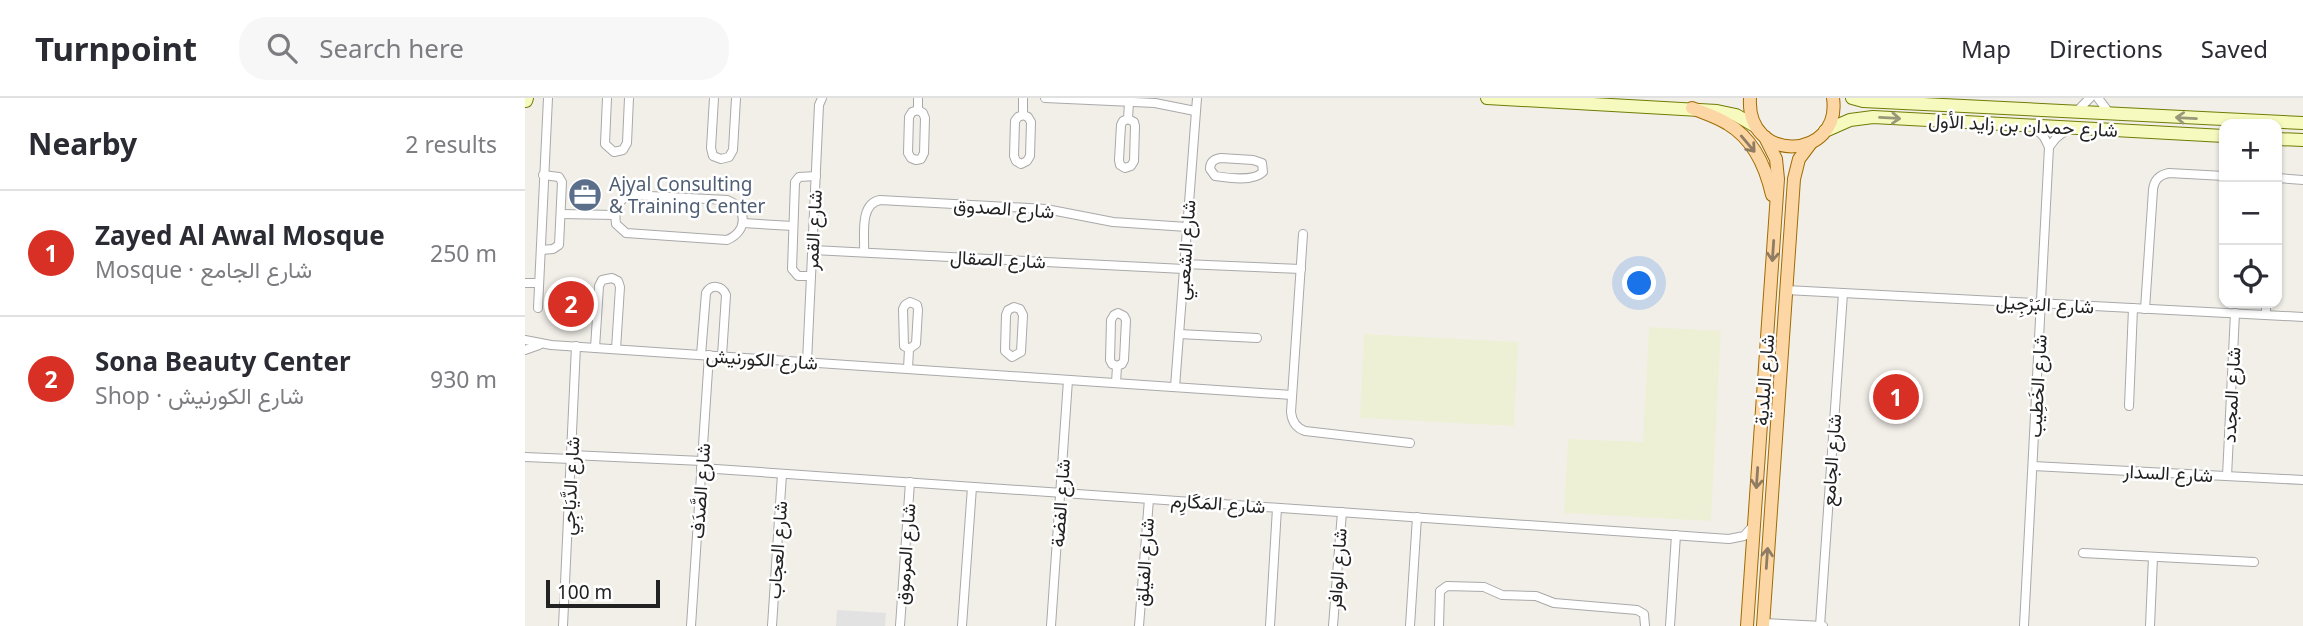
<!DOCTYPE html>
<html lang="en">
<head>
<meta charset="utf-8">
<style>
  :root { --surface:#fff; --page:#f7f7f7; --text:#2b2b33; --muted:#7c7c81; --line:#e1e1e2; --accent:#d93025 }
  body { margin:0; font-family:"Noto Sans",Vazirmatn,sans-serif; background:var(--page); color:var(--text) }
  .controls { position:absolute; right:21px; top:21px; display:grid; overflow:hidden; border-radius:14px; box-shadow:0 2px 5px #0004 }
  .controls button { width:63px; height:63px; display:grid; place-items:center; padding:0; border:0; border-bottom:2px solid var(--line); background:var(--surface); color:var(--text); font:35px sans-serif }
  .scale { position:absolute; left:21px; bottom:18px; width:114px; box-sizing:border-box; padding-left:7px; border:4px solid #222; border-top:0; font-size:19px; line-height:24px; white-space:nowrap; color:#222; -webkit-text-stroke:5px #fff; paint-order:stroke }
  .you { position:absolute; left:1115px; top:186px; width:24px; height:24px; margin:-18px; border:5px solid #fff; border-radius:50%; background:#1a73e8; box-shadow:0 0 0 10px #1a73e833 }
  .badge { display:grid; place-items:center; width:46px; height:46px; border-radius:50%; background:var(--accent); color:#fff; font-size:23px; font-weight:700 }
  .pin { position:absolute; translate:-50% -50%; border:4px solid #fff; box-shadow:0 2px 7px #0006 }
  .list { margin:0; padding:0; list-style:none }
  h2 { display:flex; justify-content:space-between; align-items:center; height:91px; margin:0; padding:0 28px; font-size:30px }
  h2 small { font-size:23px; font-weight:400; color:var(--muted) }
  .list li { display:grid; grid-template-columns:46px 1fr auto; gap:21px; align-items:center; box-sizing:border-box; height:126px; padding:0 28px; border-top:2px solid var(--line) }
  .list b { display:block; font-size:26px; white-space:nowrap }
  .list p { margin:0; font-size:23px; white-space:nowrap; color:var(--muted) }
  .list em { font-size:23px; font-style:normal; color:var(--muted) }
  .icon { flex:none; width:38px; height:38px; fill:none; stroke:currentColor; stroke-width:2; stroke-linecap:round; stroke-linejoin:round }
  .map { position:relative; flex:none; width:1778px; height:528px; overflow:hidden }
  header { display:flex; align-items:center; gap:42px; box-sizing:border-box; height:98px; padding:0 35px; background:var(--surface); border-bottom:2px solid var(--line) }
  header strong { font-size:33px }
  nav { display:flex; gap:38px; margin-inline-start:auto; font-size:24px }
  .search { width:490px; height:63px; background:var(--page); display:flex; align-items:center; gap:18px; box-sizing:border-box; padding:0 24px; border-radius:28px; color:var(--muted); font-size:26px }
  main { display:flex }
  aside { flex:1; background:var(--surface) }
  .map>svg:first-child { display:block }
  .farmland { fill:#eef0d5 }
  .parking { fill:#e2e2e2 }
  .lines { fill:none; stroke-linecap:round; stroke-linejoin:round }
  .minor-casing { stroke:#a9a9a9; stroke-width:10 }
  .secondary-casing { stroke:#707d05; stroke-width:14 }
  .primary-casing { stroke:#a06b00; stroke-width:14 }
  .minor { stroke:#fff; stroke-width:8 }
  .secondary { stroke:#f7fabf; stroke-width:12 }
  .primary { stroke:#fcd6a4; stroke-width:12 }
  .oneway { stroke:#979978 }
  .oneway2 { stroke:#8f7c63 }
  .labels { text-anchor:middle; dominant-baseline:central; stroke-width:5; stroke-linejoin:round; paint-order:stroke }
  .street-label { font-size:19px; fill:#222; stroke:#fff }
  .service-label { font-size:19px; fill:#4e5e75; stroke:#fff; text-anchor:start }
</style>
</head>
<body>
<header>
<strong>Turnpoint</strong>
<div class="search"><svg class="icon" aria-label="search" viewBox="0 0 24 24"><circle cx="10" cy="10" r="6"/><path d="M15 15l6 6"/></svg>Search here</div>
<nav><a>Map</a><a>Directions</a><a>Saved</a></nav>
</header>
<main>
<aside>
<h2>Nearby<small>2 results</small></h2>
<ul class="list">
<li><span class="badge">1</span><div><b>Zayed Al Awal Mosque</b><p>Mosque · شارع الجامع</p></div><em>250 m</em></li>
<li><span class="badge">2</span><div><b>Sona Beauty Center</b><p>Shop · شارع الكورنيش</p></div><em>930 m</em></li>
</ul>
</aside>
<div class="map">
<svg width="1778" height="528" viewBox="0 0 1778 528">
  <rect width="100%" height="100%" fill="#f2efe9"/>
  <!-- farmland -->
  <g class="farmland">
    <path d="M1124,229L1196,233L1186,423L1039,415L1043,341L1118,344Z"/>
    <path d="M839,236L993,244L989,328L835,320Z"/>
  </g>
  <!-- parking -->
  <path class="parking" d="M312,512L361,515L360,528H311Z"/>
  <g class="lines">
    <!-- minor casing -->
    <g class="minor-casing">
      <g id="minor">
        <path d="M82,0L80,46L89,54L98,52L102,45L104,0"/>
        <path d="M189,0L186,50L188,58L196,61L204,59L208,52L211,0"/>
        <path d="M520,0L630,5L670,13"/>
        <path d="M1573,0L1585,16"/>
        <path d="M393,12L387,14L384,19L383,55L386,60L391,62L396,61L399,55L400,20L398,15L393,12V0"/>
        <path d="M1552,13L1565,0"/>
        <path d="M498,17L503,19L506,24L505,58L502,63L496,66L491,63L489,58L490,23L493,19Z"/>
        <path d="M498,17V0"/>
        <path d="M603,21L598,23L596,27L594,62L595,67L600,70L606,68L609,63L610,28L609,24L603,21L604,4"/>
        <path d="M1524,49L1531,40L1544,30"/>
        <path d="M696,60L728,62L737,65L738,74C728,84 703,80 690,78L685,71C685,64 689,61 696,60Z"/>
        <path d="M1752,80L1778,82"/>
        <path d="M106,97L202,102C223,110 223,133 202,142L101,135L91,126C89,113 92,101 106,97Z"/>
        <path d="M36,116L90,117"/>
        <path d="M218,125L268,128"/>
        <path d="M778,136L766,314C767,324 771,330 780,333L885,345"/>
        <path d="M16,152L28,151L34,147L37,84L34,79L18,77"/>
        <path d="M288,152L659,171"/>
        <path d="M339,154C340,138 334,106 355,102L521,111L588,124L662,129"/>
        <path d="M659,166L776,171"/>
        <path d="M286,178H273L267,171L270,84L274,79L291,78"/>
        <path d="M0,185H14"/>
        <path d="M1261,192L1778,219"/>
        <path d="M489,209L495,211L498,217L496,254L487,259L480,253L481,217L483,212Z"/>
        <path d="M13,210L23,0"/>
        <path d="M1620,211L1628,92C1629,82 1634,77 1644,75L1699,78"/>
        <path d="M1741,217V205"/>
        <path d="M654,236L732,240"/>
        <path d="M0,242L26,247L767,297"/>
        <path d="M70,250L74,188L77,182L87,180L93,183L95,189L91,251"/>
        <path d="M0,252L14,247"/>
        <path d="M176,257L181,195C186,186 197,187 201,197L197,258"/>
        <path d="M282,264L294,7L297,0"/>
        <path d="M383,271L384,251L391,246L393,212L392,207L385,204L380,207L378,211L379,248L384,251"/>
        <path d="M591,285L592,268L597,266L599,262L601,222L599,218L593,215L589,217L586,222L585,262L587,266L592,268"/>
        <path d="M650,289L672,0"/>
        <path d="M1604,308L1608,210"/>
        <path d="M46,357L177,363"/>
        <path d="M0,359L46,361"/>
        <path d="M1508,368L1778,382"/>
        <path d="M176,370L1204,441L1219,438L1227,429"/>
        <path d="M1702,378L1710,215"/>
        <path d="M1558,455L1729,464"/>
        <path d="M1238,525L1298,528"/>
        <path d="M38,528L51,248"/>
        <path d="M166,528L184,257"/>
        <path d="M247,528L257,376"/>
        <path d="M375,528L385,384"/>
        <path d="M437,528L447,389"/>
        <path d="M526,528L543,282"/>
        <path d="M614,528L624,401"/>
        <path d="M745,528L752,410"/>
        <path d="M808,528L817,414"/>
        <path d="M885,528L892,419"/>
        <path d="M914,528L915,493L922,488L959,489L977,497L1011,498L1029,505L1112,512L1119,516L1120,528"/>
        <path d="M1145,528L1151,437"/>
        <path d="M1295,528L1318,195"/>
        <path d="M1499,528L1524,49L1519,39L1508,28"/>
        <path d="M1625,528L1628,459"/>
      </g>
    </g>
    <!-- secondary casing -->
    <g class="secondary-casing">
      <g id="secondary">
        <path d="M962,0L1192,13L1211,17L1230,28"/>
        <path d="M1327,0L1338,3L1778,25"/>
        <path d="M1,3L2,0"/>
        <path d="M1300,33L1325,22L1348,19L1699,38"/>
        <path d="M1752,41L1778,42"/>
      </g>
    </g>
    <!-- primary casing -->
    <g class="primary-casing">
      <g id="primary">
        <path d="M1225,0C1221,67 1317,62 1308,0"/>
        <path d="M1167,10C1179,15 1192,19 1203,26C1228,41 1241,70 1247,97"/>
        <path d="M1222,528L1253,81L1251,61L1240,39"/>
        <path d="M1238,528L1269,81L1274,61L1286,45"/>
      </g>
    </g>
    <!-- minor -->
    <use href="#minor" class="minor"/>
    <!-- secondary -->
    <use href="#secondary" class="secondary"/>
    <!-- primary -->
    <use href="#primary" class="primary"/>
  </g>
  <!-- one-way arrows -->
  <defs><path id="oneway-shaft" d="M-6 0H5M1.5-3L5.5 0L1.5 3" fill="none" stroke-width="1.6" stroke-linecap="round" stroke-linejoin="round" transform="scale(1.75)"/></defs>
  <g class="oneway">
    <use href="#oneway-shaft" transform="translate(1365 20) rotate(3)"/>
    <use href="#oneway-shaft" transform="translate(1661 20) rotate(-177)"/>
  </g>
  <g class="oneway2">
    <use href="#oneway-shaft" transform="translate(1223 46) rotate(50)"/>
    <use href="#oneway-shaft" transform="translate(1248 153) rotate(94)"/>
    <use href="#oneway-shaft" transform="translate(1232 380) rotate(94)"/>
    <use href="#oneway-shaft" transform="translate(1242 460) rotate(-86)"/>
  </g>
  <!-- icons -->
  <defs>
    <g id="office-disc" transform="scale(1.75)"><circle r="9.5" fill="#5c6f8a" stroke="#fff"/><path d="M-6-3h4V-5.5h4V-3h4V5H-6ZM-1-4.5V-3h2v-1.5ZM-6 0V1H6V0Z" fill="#fff"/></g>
  </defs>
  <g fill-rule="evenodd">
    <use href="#office-disc" x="60" y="97"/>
  </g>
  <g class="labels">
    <!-- street labels -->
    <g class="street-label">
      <text transform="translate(1498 27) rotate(3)">شارع حمدان بن زايد الأول</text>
      <text transform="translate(479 110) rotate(4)">شارع الصدوق</text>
      <text transform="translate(288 132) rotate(-87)">شارع القمر</text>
      <text transform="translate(660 152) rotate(-86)">شارع الشعبي</text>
      <text transform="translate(473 161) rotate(3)">شارع الصقال</text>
      <text transform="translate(1520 206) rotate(3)">شارع البَرْجِيل</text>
      <text transform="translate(237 261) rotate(4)">شارع الكورنيش</text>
      <text transform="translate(1239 282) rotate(-86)">شارع البلدية</text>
      <text transform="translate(1512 288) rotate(-87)">شارع الخَطِيب</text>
      <text transform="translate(1706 297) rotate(-87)">شارع المجدد</text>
      <text transform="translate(1306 362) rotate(-86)">شارع الجامع</text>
      <text transform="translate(1643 375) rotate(3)">شارع السدار</text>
      <text transform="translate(45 388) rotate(-87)">شارع الدَّيَاجِي</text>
      <text transform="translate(175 393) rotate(-86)">شارع الصَّدَف</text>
      <text transform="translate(535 405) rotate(-86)">شارع الفضة</text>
      <text transform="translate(693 405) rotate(4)">شارع المَكَارِم</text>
      <text transform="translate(252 452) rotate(-86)">شارع العجاب</text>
      <text transform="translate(380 456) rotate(-86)">شارع المرموق</text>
      <text transform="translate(619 464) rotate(-86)">شارع الفيلق</text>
      <text transform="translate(812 471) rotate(-86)">شارع الوافر</text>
    </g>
    <!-- service labels -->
    <g class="service-label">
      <text x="84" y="86">Ajyal Consulting<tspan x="84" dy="22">&amp; Training Center</tspan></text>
    </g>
  </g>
</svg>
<div class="controls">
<button>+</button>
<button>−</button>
<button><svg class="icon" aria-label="locate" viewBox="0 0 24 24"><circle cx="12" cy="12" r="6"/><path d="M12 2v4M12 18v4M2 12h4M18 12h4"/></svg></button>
</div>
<div class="scale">100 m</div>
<div class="you"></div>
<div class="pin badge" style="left:1371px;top:299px">1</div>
<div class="pin badge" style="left:46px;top:206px">2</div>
</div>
</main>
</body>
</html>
